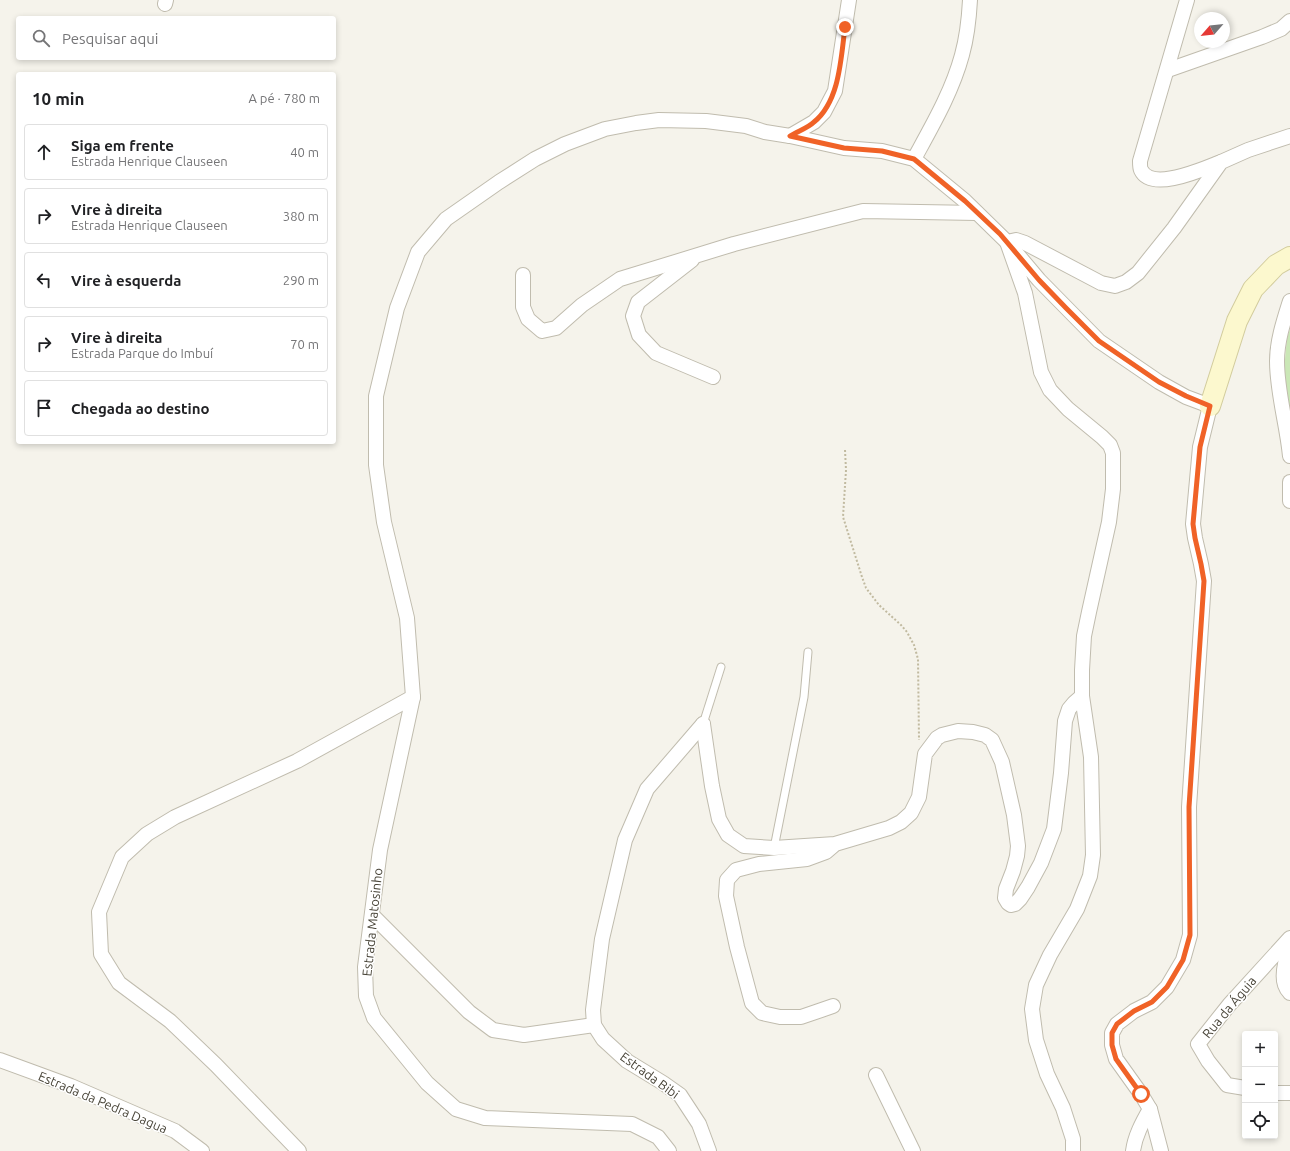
<!DOCTYPE html>
<html lang="pt">
<head>
<meta charset="utf-8">
<style>
  :root { --surface:#fff; --page:#f2f2f2; --text:#202124; --muted:#757577; --line:#e0e0e0 }
  body { margin:0; font-family:Ubuntu,sans-serif; background:var(--page); color:var(--text) }
  .controls { position:absolute; right:12px; bottom:12px; display:grid; overflow:hidden; border-radius:4px; box-shadow:0 2px 6px #0003 }
  .controls button { width:36px; height:36px; display:grid; place-items:center; padding:0; border:0; border-bottom:1px solid var(--line); background:var(--surface); color:var(--text); font:20px sans-serif }
  .compass { position:absolute; left:1194px; top:12px; width:36px; height:36px; border-radius:50%; background:var(--surface); box-shadow:0 2px 6px #0003; rotate:242deg }
  .stop { position:absolute; width:12px; height:12px; margin:-9px; border:3px solid #f06227; border-radius:50%; background:#fff }
  .stop.end { background:#f06227; border-color:#fff; box-shadow:0 1px 4px #0008 }
  .list { margin:0; padding:0; list-style:none }
  h2 { display:flex; justify-content:space-between; align-items:center; height:52px; margin:0; padding:0 16px; font-size:17px }
  h2 small { font-size:13px; font-weight:400; color:var(--muted) }
  .list li { display:grid; grid-template-columns:26px 1fr auto; gap:12px; align-items:center; box-sizing:border-box; height:56px; margin:0 8px 8px; padding:0 8px; border:1px solid var(--line); border-radius:4px }
  .list b { display:block; font-size:15px; white-space:nowrap }
  .list p { margin:0; font-size:13px; white-space:nowrap; color:var(--muted) }
  .list em { font-size:13px; font-style:normal; color:var(--muted) }
  .icon { flex:none; width:22px; height:22px; fill:none; stroke:currentColor; stroke-width:2; stroke-linecap:round; stroke-linejoin:round }
  .map { position:relative; flex:none; width:1290px; height:1151px; overflow:hidden }
  .search { position:absolute; background:var(--surface); box-shadow:0 2px 6px #0003; left:16px; top:16px; width:320px; height:44px; display:flex; align-items:center; gap:10px; box-sizing:border-box; padding:0 14px; border-radius:4px; color:var(--muted); font-size:15px }
  .panel { position:absolute; background:var(--surface); box-shadow:0 2px 6px #0003; left:16px; top:72px; width:320px; height:372px; border-radius:4px }
  .map>svg:first-child { display:block }
  .green { fill:#cae7b6 }
  .lines { fill:none; stroke-linecap:round; stroke-linejoin:round }
  .lane-casing { stroke:#c0bcae; stroke-width:9 }
  .street-casing { stroke:#c0bcae; stroke-width:16 }
  .secondary-casing { stroke:#d2cc9d; stroke-width:22 }
  .path { stroke:#c1baa0; stroke-width:2; stroke-dasharray:2 2; stroke-linecap:butt }
  .lane { stroke:#fff; stroke-width:7 }
  .street { stroke:#fff; stroke-width:14 }
  .secondary { stroke:#fcf8ce; stroke-width:20 }
  .route { stroke:#f06227; stroke-width:5 }
  .labels { text-anchor:middle; dominant-baseline:central; stroke-width:3; stroke-linejoin:round; paint-order:stroke }
  .street-label { font-size:13px; fill:#494539; stroke:#fff }
</style>
</head>
<body>
<div class="map">
<svg width="1290" height="1151" viewBox="0 0 1290 1151">
  <rect width="100%" height="100%" fill="#f5f3eb"/>
  <!-- green -->
  <path class="green" d="M1290,329V413L1282,391L1287,338Z"/>
  <g class="lines">
    <!-- lane casing -->
    <g class="lane-casing">
      <g id="lane">
        <path d="M703,724L721,667"/>
        <path d="M774,848L804,697L808,652"/>
      </g>
    </g>
    <!-- street casing -->
    <g class="street-casing">
      <g id="street">
        <path d="M1187,0L1140,161C1140,164 1140,168 1141,170C1152,193 1205,168 1221,162"/>
        <path d="M165,4L166,0"/>
        <path d="M1168,70L1262,37L1281,29L1290,21"/>
        <path d="M790,136L814,122L824,112L835,91L849,0"/>
        <path d="M914,159C932,126 952,92 962,55C967,37 969,19 970,0"/>
        <path d="M692,260L638,302L633,316L639,335L656,353L713,377"/>
        <path d="M523,275V307L528,319L542,331L556,328L582,305L620,279L734,244L863,211L977,213"/>
        <path d="M1290,301C1284,320 1277,341 1277,361C1277,393 1287,424 1290,456"/>
        <path d="M1290,482V501"/>
        <path d="M413,697L380,850L365,967L366,996L374,1018L427,1083L456,1109L485,1118L632,1124L658,1137L669,1151"/>
        <path d="M703,724L712,786L719,819L728,835L744,846L774,848L835,844L889,828L901,822L911,813L919,797L925,754L937,738L942,735L958,731L973,732L985,735L992,740L1002,762L1014,815L1018,846L1017,856L1013,871L1006,889L1005,898L1008,903L1011,905L1015,904L1020,899L1028,887L1041,863L1054,829L1061,773L1065,721L1069,709L1074,703L1082,696"/>
        <path d="M703,724L647,789L625,840L602,939L593,1010L594,1025L603,1039L627,1061L663,1083L680,1095L699,1124L709,1151"/>
        <path d="M833,846L826,852L807,859L759,864L736,870L727,880L726,896L737,947L752,1003L762,1013L780,1017H801L833,1006"/>
        <path d="M372,915L469,1012L493,1030L524,1035L594,1025"/>
        <path d="M1290,947C1286,958 1281,974 1285,985C1286,988 1288,991 1290,993"/>
        <path d="M0,1060L71,1086L175,1131L202,1151"/>
        <path d="M876,1075L913,1151"/>
        <path d="M1245,1088L1227,1085L1208,1061L1198,1044L1229,1005L1290,938"/>
        <path d="M1275,1093H1290"/>
        <path d="M299,1151L216,1065L170,1021L119,983L101,954L99,912L122,857L147,834L175,817L297,761L413,697L407,618L384,522L376,465V396L397,308L418,252L446,219L499,182L535,159L565,144L605,129L636,123L659,120L706,121L746,126L765,132L790,136L844,148L882,151L914,159L965,201L1007,242L1016,240L1025,243L1101,283L1115,286L1126,282L1138,273L1174,228L1221,162L1248,150L1290,136"/>
        <path d="M1073,1151V1139L1063,1108L1047,1074L1036,1040L1032,1009L1036,985L1050,955L1077,909L1090,876L1093,855L1091,757L1082,696V670L1084,636L1089,612L1109,522L1113,489V453L1110,445L1102,437L1068,409L1050,390L1041,372L1025,293L1007,242L1039,280L1099,341L1159,382L1186,397L1210,406L1200,447L1193,524L1195,538L1201,564L1204,581L1189,807L1190,935L1183,960L1167,987L1152,1002L1134,1011L1117,1024L1112,1033V1045L1116,1059L1141,1094L1150,1109L1161,1151"/>
        <path d="M1133,1151C1135,1136 1142,1123 1150,1109"/>
      </g>
    </g>
    <!-- secondary casing -->
    <g class="secondary-casing">
      <path id="secondary" d="M1210,406L1237,321L1253,289L1276,265L1290,257"/>
    </g>
    <!-- path -->
    <path class="path" d="M845,450L846,470L843,517L862,577L866,588L879,605L901,625L907,632L914,645L918,659L919,740"/>
    <!-- lane -->
    <use href="#lane" class="lane"/>
    <!-- street -->
    <use href="#street" class="street"/>
    <!-- secondary -->
    <use href="#secondary" class="secondary"/>
  </g>
  <g class="lines">
    <!-- route -->
    <path class="route" d="M845,27C841,57 840,101 814,122C808,128 798,131 790,136L844,148L882,151L914,159L965,201L1000,234L1039,280L1066,308L1099,341L1159,382L1186,396L1210,406L1200,447L1193,524L1195,538L1201,564L1204,581L1189,807L1190,935L1183,960L1167,987L1152,1002L1134,1011L1117,1024L1112,1033V1045L1116,1059L1141,1094"/>
  </g>
  <g class="labels">
    <!-- street labels -->
    <g class="street-label">
      <text transform="translate(372 922) rotate(-84)">Estrada Matosinho</text>
      <text transform="translate(1229 1007) rotate(-50)">Rua da Águia</text>
      <text transform="translate(650 1075) rotate(36)">Estrada Bibi</text>
      <text transform="translate(103 1102) rotate(23)">Estrada da Pedra Dagua</text>
    </g>
  </g>
</svg>
<div class="controls">
<button>+</button>
<button>−</button>
<button><svg class="icon" aria-label="locate" viewBox="0 0 24 24"><circle cx="12" cy="12" r="6"/><path d="M12 2v4M12 18v4M2 12h4M18 12h4"/></svg></button>
</div>
<svg class="compass" viewBox="-18 -18 36 36"><path d="M0-13l5 13h-10z" fill="#e53935"/><path d="M0 13l5-13h-10z" fill="#757577"/></svg>
<div class="stop" style="left:1141px;top:1094px"></div>
<div class="stop end" style="left:845px;top:27px"></div>
<div class="search"><svg class="icon" aria-label="search" viewBox="0 0 24 24"><circle cx="10" cy="10" r="6"/><path d="M15 15l6 6"/></svg>Pesquisar aqui</div>
<section class="panel">
<h2>10 min<small>A pé · 780 m</small></h2>
<ul class="list">
<li><svg class="icon" aria-label="ahead" viewBox="0 0 24 24"><path d="M12 20V5M6 11l6-6 6 6"/></svg><div><b>Siga em frente</b><p>Estrada Henrique Clauseen</p></div><em>40 m</em></li>
<li><svg class="icon" aria-label="right" viewBox="0 0 24 24"><path d="M7 20v-9h11M14 6l5 5-5 5"/></svg><div><b>Vire à direita</b><p>Estrada Henrique Clauseen</p></div><em>380 m</em></li>
<li><svg class="icon" aria-label="left" viewBox="0 0 24 24"><path d="M17 20v-9H6M10 6l-5 5 5 5"/></svg><div><b>Vire à esquerda</b></div><em>290 m</em></li>
<li><svg class="icon" aria-label="right" viewBox="0 0 24 24"><path d="M7 20v-9h11M14 6l5 5-5 5"/></svg><div><b>Vire à direita</b><p>Estrada Parque do Imbuí</p></div><em>70 m</em></li>
<li><svg class="icon" aria-label="arrive" viewBox="0 0 24 24"><path d="M6 21V4h12l-3 4 3 4H6"/></svg><div><b>Chegada ao destino</b></div></li>
</ul>
</section>
</div>
</body>
</html>
